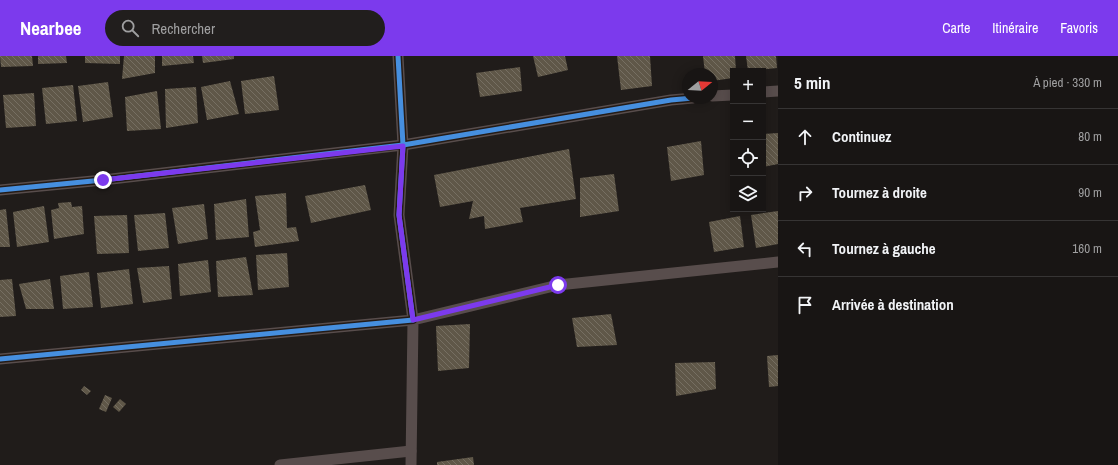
<!DOCTYPE html>
<html lang="fr">
<head>
<meta charset="utf-8">
<style>
  :root { --surface:#181514; --page:#211e1d; --text:#f1f3f6; --muted:#9f9fa0; --line:#363434; --accent:#7c3aed }
  body { margin:0; font-family:"Archivo Narrow",sans-serif; background:var(--page); color:var(--text) }
  .controls { position:absolute; right:12px; top:12px; display:grid; overflow:hidden; border-radius:0px; box-shadow:0 2px 10px #0003 }
  .controls button { width:36px; height:36px; display:grid; place-items:center; padding:0; border:0; border-bottom:1px solid var(--line); background:var(--surface); color:var(--text); font:20px sans-serif }
  .compass { position:absolute; left:682px; top:12px; width:36px; height:36px; border-radius:50%; background:var(--surface); box-shadow:0 2px 10px #0003; rotate:72deg }
  .stop { position:absolute; width:12px; height:12px; margin:-9px; border:3px solid #7c3aed; border-radius:50%; background:#fff }
  .stop.end { background:#7c3aed; border-color:#fff; box-shadow:0 1px 4px #0008 }
  .list { margin:0; padding:0; list-style:none }
  h2 { display:flex; justify-content:space-between; align-items:center; height:52px; margin:0; padding:0 16px; font-size:17px }
  h2 small { font-size:13px; font-weight:400; color:var(--muted) }
  .list li { display:grid; grid-template-columns:26px 1fr auto; gap:12px; align-items:center; box-sizing:border-box; height:56px; padding:0 16px; border-top:1px solid var(--line) }
  .list b { display:block; font-size:15px; white-space:nowrap }
  .list em { font-size:13px; font-style:normal; color:var(--muted) }
  .icon { flex:none; width:22px; height:22px; fill:none; stroke:currentColor; stroke-width:2; stroke-linecap:round; stroke-linejoin:round }
  .map { position:relative; flex:none; width:778px; height:409px; overflow:hidden }
  header { display:flex; align-items:center; gap:24px; box-sizing:border-box; height:56px; padding:0 20px; background:var(--accent); color:#fff }
  header strong { font-size:19px }
  nav { display:flex; gap:22px; margin-inline-start:auto; font-size:14px }
  .search { width:280px; height:36px; background:var(--page); display:flex; align-items:center; gap:10px; box-sizing:border-box; padding:0 14px; border-radius:22px; color:var(--muted); font-size:15px }
  main { display:flex }
  aside { flex:1; background:var(--surface) }
  .map>svg:first-child { display:block }
  .building { fill:url(#building-back-hatch) }
  .lines { fill:none; stroke-linecap:round; stroke-linejoin:round }
  .minor { stroke:#584d4c; stroke-width:11 }
  .cycleway-casing { stroke:#241b16; stroke-width:8 }
  .cycleway { stroke:#468fdf; stroke-width:5 }
  .route { stroke:#7c3aed; stroke-width:5 }
</style>
</head>
<body>
<header>
<strong>Nearbee</strong>
<div class="search"><svg class="icon" aria-label="search" viewBox="0 0 24 24"><circle cx="10" cy="10" r="6"/><path d="M15 15l6 6"/></svg>Rechercher</div>
<nav><a>Carte</a><a>Itinéraire</a><a>Favoris</a></nav>
</header>
<main>
<div class="map">
<svg width="778" height="409" viewBox="0 0 778 409">
  <defs>
    <pattern id="building-back-hatch" width="6" height="6" patternUnits="userSpaceOnUse"><rect width="6" height="6" fill="#5f5748"/><path d="M-1 5l2 2M0 0l6 6M5-1l2 2" fill="none" stroke="#766f62"/></pattern>
  </defs>
  <rect width="100%" height="100%" fill="#201c1a"/>
  <!-- building -->
  <g class="building">
    <path d="M0,0H32L33,10L1,11Z"/>
    <path d="M38,0H66L67,7L38,8Z"/>
    <path d="M85,0H120V8L85,7Z"/>
    <path d="M124,0H155V17L122,23Z"/>
    <path d="M162,0H193L194,7L162,10Z"/>
    <path d="M202,0H234V3L203,7Z"/>
    <path d="M533,0H565L568,14L538,21Z"/>
    <path d="M617,0H650L652,30L621,34Z"/>
    <path d="M703,0H735L736,15H733V22L712,25V18H705Z"/>
    <path d="M746,0H776L777,12L748,15Z"/>
    <path d="M520,11L522,35L480,41L476,17Z"/>
    <path d="M274,20L279,54L245,58L241,25Z"/>
    <path d="M230,25L239,58L207,64L201,31Z"/>
    <path d="M108,26L113,61L83,66L78,30Z"/>
    <path d="M73,29L77,65L46,68L42,32Z"/>
    <path d="M196,31L198,67L166,72L165,33Z"/>
    <path d="M157,35L161,73L127,75L125,41Z"/>
    <path d="M34,37L36,70L6,72L3,39Z"/>
    <path d="M778,77V108L763,111V78Z"/>
    <path d="M701,85L704,119L671,125L667,91Z"/>
    <path d="M569,93L576,143L520,152L523,166L485,173L484,160L469,163L473,145L440,151L434,119Z"/>
    <path d="M614,118L619,155L580,161V122Z"/>
    <path d="M365,129L371,154L311,167L305,140Z"/>
    <path d="M286,137L287,172L296,171L299,185L255,191L253,176L260,174L255,140Z"/>
    <path d="M246,143L249,181L216,184L214,148Z"/>
    <path d="M71,146L72,151L82,150L84,178L54,183L51,154L59,152L58,147Z"/>
    <path d="M204,148L208,183L178,188L172,152Z"/>
    <path d="M44,150L49,186L17,191L13,156Z"/>
    <path d="M6,153L10,191H0V154Z"/>
    <path d="M778,155V188L756,192L751,159Z"/>
    <path d="M165,157L169,192L138,195L134,159Z"/>
    <path d="M127,159L129,197L97,198L94,160Z"/>
    <path d="M740,160L744,191L714,196L709,166Z"/>
    <path d="M287,197L289,231L258,234L256,199Z"/>
    <path d="M246,201L253,239L218,241L216,205Z"/>
    <path d="M208,204L211,236L180,240L178,208Z"/>
    <path d="M169,210L172,243L143,247L137,212Z"/>
    <path d="M129,213L133,248L101,252L97,217Z"/>
    <path d="M89,216L93,251L63,253L60,220Z"/>
    <path d="M12,223L16,260L0,261V224Z"/>
    <path d="M50,223L54,253H26L19,228Z"/>
    <path d="M611,258L617,289L577,291L572,262Z"/>
    <path d="M470,268L469,312L438,315L436,270Z"/>
    <path d="M778,299V330L769,331L767,300Z"/>
    <path d="M715,306L716,333L676,340L675,307Z"/>
    <path d="M84,330L91,335L87,339L81,334Z"/>
    <path d="M105,339L112,342L106,356L99,353Z"/>
    <path d="M120,343L126,348L119,356L113,351Z"/>
    <path d="M473,401L474,409H437V406Z"/>
  </g>
  <g class="lines">
    <!-- minor -->
    <g class="minor">
      <path d="M763,36L778,35"/>
      <path d="M712,40L733,39"/>
      <path d="M0,134L103,124L403,89L671,44L693,42"/>
      <path d="M0,303L413,264L399,159L403,89L398,0"/>
      <path d="M280,409L411,395"/>
      <path d="M411,409L413,264L558,229L778,206"/>
    </g>
    <!-- cycleway casing -->
    <g class="cycleway-casing">
      <g id="cycleway">
        <path d="M0,134L103,124L403,89L671,44L693,42"/>
        <path d="M0,303L413,264L399,159L403,89L398,0"/>
      </g>
    </g>
    <!-- cycleway -->
    <use href="#cycleway" class="cycleway"/>
  </g>
  <g class="lines">
    <!-- route -->
    <path class="route" d="M103,124L403,90L399,159L413,264L558,229"/>
  </g>
</svg>
<div class="controls">
<button>+</button>
<button>−</button>
<button><svg class="icon" aria-label="locate" viewBox="0 0 24 24"><circle cx="12" cy="12" r="6"/><path d="M12 2v4M12 18v4M2 12h4M18 12h4"/></svg></button>
<button><svg class="icon" aria-label="layers" viewBox="0 0 24 24"><path d="M12 4l9 5-9 5-9-5zM3 14l9 5 9-5"/></svg></button>
</div>
<svg class="compass" viewBox="-18 -18 36 36"><path d="M0-13l5 13h-10z" fill="#e53935"/><path d="M0 13l5-13h-10z" fill="#9f9fa0"/></svg>
<div class="stop" style="left:558px;top:229px"></div>
<div class="stop end" style="left:103px;top:124px"></div>
</div>
<aside>
<h2>5 min<small>À pied · 330 m</small></h2>
<ul class="list">
<li><svg class="icon" aria-label="ahead" viewBox="0 0 24 24"><path d="M12 20V5M6 11l6-6 6 6"/></svg><div><b>Continuez</b></div><em>80 m</em></li>
<li><svg class="icon" aria-label="right" viewBox="0 0 24 24"><path d="M7 20v-9h11M14 6l5 5-5 5"/></svg><div><b>Tournez à droite</b></div><em>90 m</em></li>
<li><svg class="icon" aria-label="left" viewBox="0 0 24 24"><path d="M17 20v-9H6M10 6l-5 5 5 5"/></svg><div><b>Tournez à gauche</b></div><em>160 m</em></li>
<li><svg class="icon" aria-label="arrive" viewBox="0 0 24 24"><path d="M6 21V4h12l-3 4 3 4H6"/></svg><div><b>Arrivée à destination</b></div></li>
</ul>
</aside>
</main>
</body>
</html>
